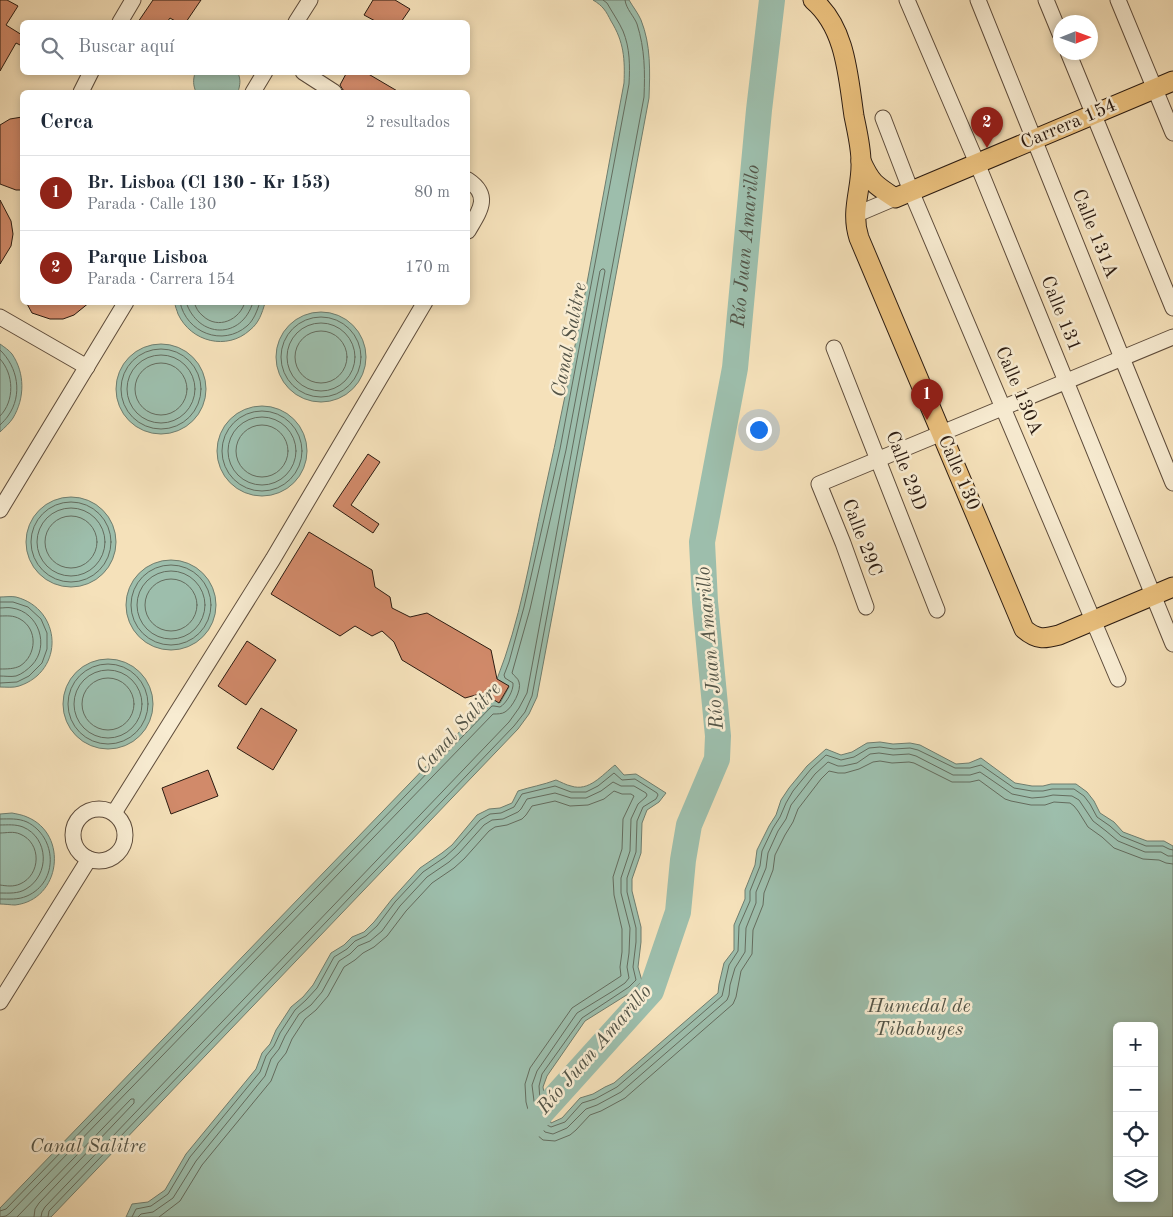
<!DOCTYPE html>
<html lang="es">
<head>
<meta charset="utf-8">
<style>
  :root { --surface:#fff; --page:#f2f2f3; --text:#1f2937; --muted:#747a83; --line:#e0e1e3; --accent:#8f2418 }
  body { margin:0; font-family:"Old Standard TT",serif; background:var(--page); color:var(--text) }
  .controls { position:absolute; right:15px; bottom:15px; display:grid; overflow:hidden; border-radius:8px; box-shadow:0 2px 8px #0003 }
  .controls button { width:45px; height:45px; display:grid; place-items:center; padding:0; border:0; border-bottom:1px solid var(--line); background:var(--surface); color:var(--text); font:25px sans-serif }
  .compass { position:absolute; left:1053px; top:15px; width:45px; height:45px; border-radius:50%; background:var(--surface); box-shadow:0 2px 8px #0003; rotate:89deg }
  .you { position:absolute; left:758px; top:429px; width:18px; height:18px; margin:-12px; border:4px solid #fff; border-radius:50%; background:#1a73e8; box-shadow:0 0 0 8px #1a73e833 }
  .badge { display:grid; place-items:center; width:32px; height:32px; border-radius:50%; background:var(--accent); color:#fff; font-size:16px; font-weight:700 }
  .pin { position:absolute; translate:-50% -41px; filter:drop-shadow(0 1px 2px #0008) }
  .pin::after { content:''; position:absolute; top:26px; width:18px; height:15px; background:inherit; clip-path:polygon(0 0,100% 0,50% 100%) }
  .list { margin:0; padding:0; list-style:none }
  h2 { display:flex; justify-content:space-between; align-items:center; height:65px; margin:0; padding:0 20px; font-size:21px }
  h2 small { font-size:16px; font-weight:400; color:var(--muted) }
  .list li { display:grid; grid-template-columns:32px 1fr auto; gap:15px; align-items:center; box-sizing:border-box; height:75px; padding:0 20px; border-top:1px solid var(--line) }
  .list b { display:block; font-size:19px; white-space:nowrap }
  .list p { margin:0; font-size:16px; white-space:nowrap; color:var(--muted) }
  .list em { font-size:16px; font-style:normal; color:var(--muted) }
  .icon { flex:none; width:28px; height:28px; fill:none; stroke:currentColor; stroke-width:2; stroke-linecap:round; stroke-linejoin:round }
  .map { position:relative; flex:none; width:1173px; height:1217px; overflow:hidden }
  .search { position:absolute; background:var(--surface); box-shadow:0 2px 8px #0003; left:20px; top:20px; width:450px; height:55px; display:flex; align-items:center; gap:12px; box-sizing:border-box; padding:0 18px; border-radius:8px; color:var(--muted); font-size:19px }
  .panel { position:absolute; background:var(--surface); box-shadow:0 2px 8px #0003; left:20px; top:90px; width:450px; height:215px; border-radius:8px }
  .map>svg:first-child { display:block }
  .water { fill:#9dbeac; stroke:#6f7d6e; fill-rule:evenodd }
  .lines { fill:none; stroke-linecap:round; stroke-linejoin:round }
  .shore { stroke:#646c5e; stroke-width:1 }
  .river { stroke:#9dbeac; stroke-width:26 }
  .building { fill:#d18a6a; stroke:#2b1b11 }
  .minor-casing { stroke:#5e4c3b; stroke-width:17 }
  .major-casing { stroke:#2b1b11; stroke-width:21 }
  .minor { stroke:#f8ecd2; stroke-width:15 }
  .major { stroke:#eac07d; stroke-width:19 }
  .labels { text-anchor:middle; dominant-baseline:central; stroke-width:5; stroke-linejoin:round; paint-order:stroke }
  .street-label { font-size:19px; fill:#2b1b11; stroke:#f8ecd2 }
  .water-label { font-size:20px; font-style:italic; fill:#535447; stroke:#f8ecd2 }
</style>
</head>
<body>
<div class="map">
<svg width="1173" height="1217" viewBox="0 0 1173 1217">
  <rect width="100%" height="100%" fill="#f5e1ba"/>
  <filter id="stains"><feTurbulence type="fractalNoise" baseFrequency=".004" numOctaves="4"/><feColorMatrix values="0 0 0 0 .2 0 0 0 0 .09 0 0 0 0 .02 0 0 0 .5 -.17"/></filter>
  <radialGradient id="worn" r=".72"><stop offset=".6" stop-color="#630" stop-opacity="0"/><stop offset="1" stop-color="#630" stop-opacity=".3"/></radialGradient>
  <!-- water -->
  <g class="water">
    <path d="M593,0H629C633,7 638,13 641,20C651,45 650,71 649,98L537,697L529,714L518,729L51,1217H0V1208L492,698L500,703L509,687L497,679C520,621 530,559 543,499C574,362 598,221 624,83C625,59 624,42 611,21C606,11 603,6 593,0Z"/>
    <path d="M195,73H238C241,80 240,85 238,92H196C193,85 193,80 195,73Z"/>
    <path d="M175,303V302L265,303C262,313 259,323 250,330C227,351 191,342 178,314C177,310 175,307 175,303Z"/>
    <circle cx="321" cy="357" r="45"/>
    <circle cx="161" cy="389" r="45"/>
    <path d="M0,344C4,347 9,350 12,354C25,373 25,398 13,418C10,423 4,428 0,432Z"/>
    <circle cx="262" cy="451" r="45"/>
    <circle cx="71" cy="542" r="45"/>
    <circle cx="171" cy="605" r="45"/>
    <path d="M0,597C5,597 11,596 16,597C62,609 65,671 19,686C14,688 6,687 0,687Z"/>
    <circle cx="108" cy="704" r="45"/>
    <path d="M880,742L893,744L910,743L920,745L956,764L969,763L981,758L1015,783L1032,786H1043L1051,784H1076L1087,792L1094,801L1100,813L1114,822L1123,832L1147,841H1164L1173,846V1217H126L132,1204L148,1202L165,1190L186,1154L256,1069L262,1053L270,1044L276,1030L291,1007L303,997L313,985L331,953L344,945L352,937L364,932L374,922L392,899L420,868L442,853L452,845L477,815L489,809L500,808L512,803L518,791C530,787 543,785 556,780C561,782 566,785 571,786C589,792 602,775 615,765L624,775L636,774L666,793L659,802L647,810L642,823L641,853L632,879V891L641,927V942L638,967L642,981L633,991L585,1021L547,1076L543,1087L545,1099L551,1123L562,1118L580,1098L593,1094L605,1087L614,1083L718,993L719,984L724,963L734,950V925L745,899V890L755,865L757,850L769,826L776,815L781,800L789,788L807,766L826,749L841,755L852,752L867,743ZM1117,1026H1154V1198H1117Z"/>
    <path d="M12,813C17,814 23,815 27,817C69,834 61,900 15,905C11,905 5,904 0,904V814Z"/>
  </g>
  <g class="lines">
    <!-- shore -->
    <g class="shore">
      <path d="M180,302C186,333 223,347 247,326C254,320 257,311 260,302"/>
      <path d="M186,302C198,339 242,340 253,302"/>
      <path d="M194,302C196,308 198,312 203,316C218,330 240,320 245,302"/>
      <circle cx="321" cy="357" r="40"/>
      <circle cx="321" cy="357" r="34"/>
      <circle cx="321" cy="357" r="26"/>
      <circle cx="161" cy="389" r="40"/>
      <path d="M0,350C18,367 23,395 8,416C6,419 3,422 0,425"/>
      <circle cx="161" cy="389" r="34"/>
      <path d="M0,359C14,374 15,401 0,416"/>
      <circle cx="161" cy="389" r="26"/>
      <circle cx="262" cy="451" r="40"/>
      <circle cx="262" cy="451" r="34"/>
      <circle cx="262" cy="451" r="26"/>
      <circle cx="71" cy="542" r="40"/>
      <circle cx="71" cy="542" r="34"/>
      <circle cx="71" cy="542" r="26"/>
      <circle cx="171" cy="605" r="40"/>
      <circle cx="171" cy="605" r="34"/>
      <circle cx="171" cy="605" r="26"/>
      <path d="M0,602H13L28,607L41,619L47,633V649L42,663L29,676L17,682L0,683"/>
      <path d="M0,608C4,608 8,607 12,608C39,612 50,646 32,665C27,670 22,674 16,676C11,677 5,676 0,676"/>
      <path d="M0,616C7,616 13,615 20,619C38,629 37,655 20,666C14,669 7,669 0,669"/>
      <circle cx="108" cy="704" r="40"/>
      <circle cx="108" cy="704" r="34"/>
      <circle cx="108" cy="704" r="26"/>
      <path d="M0,819C9,819 18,818 27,822C57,837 59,882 27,896C18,900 9,899 0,899"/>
      <path d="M0,825C8,825 15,824 23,827C49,838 50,875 26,889C18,894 9,893 0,893"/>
      <path d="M0,833C7,833 13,831 20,834C42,843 41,875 20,884C13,887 7,886 0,885"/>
      <path d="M0,1211L6,1209L492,706H494L500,707C506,704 514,690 513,683L505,678L504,675L509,662L524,607L560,449L629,84C630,66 630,48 623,31C619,22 612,12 607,3L603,0"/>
      <path d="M0,1217L6,1216L10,1213L493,714C497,714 502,714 505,712C512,708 522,690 519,682C518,678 514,676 512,673L530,609L566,450L600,271L602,269H604L605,271L527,693L519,708L509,722L45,1207L42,1212L41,1217"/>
      <path d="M17,1217L131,1099H134V1103L39,1203L35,1209L34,1217"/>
      <path d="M48,1217L49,1211L514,726L525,712L532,696L644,97C645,72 645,49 637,24C634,16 626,9 625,0"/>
      <path d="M132,1217L136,1209L151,1206L168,1194L190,1157L260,1072L266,1056L274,1046L280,1033L295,1010L306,1000L317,988L334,957L347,949L355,941L366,936L377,926L395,902L423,872L445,857L455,848L480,820L490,814L501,813L514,807L522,794L555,786L571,792H586L598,786L614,773L622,780L635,779L657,793L658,795L656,799L643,807L637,821L636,852L627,878V892L636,928V942L633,967L636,980L629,987L582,1018L542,1074L539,1086L540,1100L545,1124L551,1127L565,1122L582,1103L595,1099L617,1087L722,996L729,965L738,951L739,926L750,901V891L760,866L762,851L773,828L780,817L786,803L793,791L811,769L826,755L841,760L854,757L869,748L880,747L894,749L910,748L918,750L955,768H970L981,765L1014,788L1032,791H1043L1052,789H1074L1084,796L1090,804L1097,817L1110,826L1121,836L1146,846H1163L1169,849L1173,850"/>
      <path d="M138,1217L141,1214L153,1212L173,1198L196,1161L265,1076L271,1059L279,1049L285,1036L299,1014L311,1005L322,992L339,961L350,954L358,946L370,941L382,931L400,906L427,877L449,862L459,853L484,825L492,820L503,819L518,812L521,809L527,799L555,793L571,798H586L601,791L613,782L621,786H634L646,793L647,795L646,797L638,804L631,819L630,851L621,878V893L630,928L629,953L627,967L629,978L625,983L613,991L577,1013L537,1071L532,1085L534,1101L540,1126L545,1132L553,1134L567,1128L586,1109L597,1105L621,1092L727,1000L729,995L730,985L735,968L745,952L746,928L756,903V892L766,868L768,853L778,831L786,819L791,805L815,774L828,762L838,766H843L857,763L870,754L879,753L893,755L909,754L916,756L953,775H970L980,772L1012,794L1032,798L1044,797L1053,795L1072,796L1079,800L1093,821L1106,831L1118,841L1145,852H1161L1168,856H1173"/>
      <path d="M159,1217L180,1201L202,1165L271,1081L278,1063L286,1053L292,1039L305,1019L316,1010L328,996L344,967L355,960L363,953L374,947L387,936L406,911L432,883L454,868L464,859L489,831L495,827L507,825L522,819L526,815L532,806L555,801L570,806L588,805L604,799L614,791L622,794H631L634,796L623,819L622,849L613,877L614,895L622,929V952L620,967L621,976L572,1008L530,1068L525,1084L526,1102L533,1129L537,1135L543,1140L555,1141L570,1135L576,1130L590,1115L601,1111L625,1098L733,1004L736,997L741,971L752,954L753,930L763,905L764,893L773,870L775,855L785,835L793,822L798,809L821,779L829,771L838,773H845L859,769L873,762L880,761L892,763L909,762L914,763L952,782H970L979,780L1005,799L1011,801L1031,805H1045L1054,802L1070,803L1074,806L1078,811L1088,827L1102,837L1114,848L1143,859L1159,860L1166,863L1173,864"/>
    </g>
    <!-- river -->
    <path class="river" id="s1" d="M525,1133L540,1114L651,991L678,912L683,860L689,825L717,759L718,736L705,602L702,542L735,368L759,110L772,0"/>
  </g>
  <!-- building -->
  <g class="building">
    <path d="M0,0H7L18,6L6,25L22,35V46L16,43L0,71Z"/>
    <path d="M153,0H201L186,22H177L170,18L167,22H138Z"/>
    <path d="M373,0H395L410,9L401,22H377L364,15Z"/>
    <path d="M347,72H365L399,92H347L343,90L340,85Z"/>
    <path d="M22,117V190H16L0,184V125L10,119Z"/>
    <path d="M0,200L11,221L13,234L11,246L0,264Z"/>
    <path d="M26,302H90L74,315L63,319H50L32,313Z"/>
    <path d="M368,454L380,462L351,505L379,524L373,533L333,506Z"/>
    <path d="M309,532L372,570L375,587L390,597L392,608L410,617L427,613L491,650L497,679L509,686L499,703L483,693L465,698L402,660L394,642L382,631L372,636L355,626L340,636L271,594Z"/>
    <path d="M247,641L276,660L246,705L218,686Z"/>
    <path d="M261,708L297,730L273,770L237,748Z"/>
    <path d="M208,770L218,796L171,814L162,788Z"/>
  </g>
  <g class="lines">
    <!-- minor casing -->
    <g class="minor-casing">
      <g id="minor">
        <path d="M907,0L977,163L1173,644"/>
        <path d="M978,0L1122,358L1173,483"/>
        <path d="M1046,0L1060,34"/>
        <path d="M1118,0L1173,133"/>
        <path d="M120,22L133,0"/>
        <path d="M296,22L310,0"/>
        <path d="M1068,52L1173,308"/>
        <path d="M303,72L334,92"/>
        <path d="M81,92L91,72"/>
        <path d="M253,92L265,72"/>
        <path d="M883,118L911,191L1118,679"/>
        <path d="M468,180C492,196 479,212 468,231"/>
        <path d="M855,215L895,198"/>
        <path d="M0,317L87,367"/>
        <path d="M834,348L937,610"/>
        <path d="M0,510L126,302"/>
        <path d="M866,607L843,543L819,484L1173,337"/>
        <circle cx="99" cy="835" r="26"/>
        <path d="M114,813L273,559L425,302"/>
        <path d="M0,1002L89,859"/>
      </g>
    </g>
    <!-- major casing -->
    <g class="major-casing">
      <g id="major">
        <path d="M813,0C846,28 848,76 854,116C857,131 861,147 861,162C862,189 850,210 859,238L1024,629C1037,640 1044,639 1059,635L1173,587"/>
        <path d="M861,161C871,183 875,185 895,198L1173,81"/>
      </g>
    </g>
    <!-- minor -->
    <use href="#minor" class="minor"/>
    <!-- major -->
    <use href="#major" class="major"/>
  </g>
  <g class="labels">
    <!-- street labels -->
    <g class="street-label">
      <text transform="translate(1069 125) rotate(-23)">Carrera 154</text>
      <text transform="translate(1094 234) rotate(68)">Calle 131A</text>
      <text transform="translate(1060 314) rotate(68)">Calle 131</text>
      <text transform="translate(1018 391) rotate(67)">Calle 130A</text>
      <text transform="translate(905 471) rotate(69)">Calle 29D</text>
      <text transform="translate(958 473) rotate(67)">Calle 130</text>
      <text transform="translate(861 538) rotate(69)">Calle 29C</text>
    </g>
    <!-- water labels -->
    <g class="water-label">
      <text stroke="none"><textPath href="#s1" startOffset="950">Río Juan Amarillo</textPath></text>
      <text transform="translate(570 340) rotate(-79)">Canal Salitre</text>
      <text transform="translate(711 648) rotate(-95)">Río Juan Amarillo</text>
      <text transform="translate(459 729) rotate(-48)">Canal Salitre</text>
      <text x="919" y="1007">Humedal de<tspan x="919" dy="23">Tibabuyes</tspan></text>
      <text transform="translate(595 1050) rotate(-49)">Río Juan Amarillo</text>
      <text x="88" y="1147">Canal Salitre</text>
    </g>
  </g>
  <rect width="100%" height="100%" filter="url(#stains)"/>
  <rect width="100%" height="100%" fill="url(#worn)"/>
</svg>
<div class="controls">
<button>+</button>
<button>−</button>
<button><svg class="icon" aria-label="locate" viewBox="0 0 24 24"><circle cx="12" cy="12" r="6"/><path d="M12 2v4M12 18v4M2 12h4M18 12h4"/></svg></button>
<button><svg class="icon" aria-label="layers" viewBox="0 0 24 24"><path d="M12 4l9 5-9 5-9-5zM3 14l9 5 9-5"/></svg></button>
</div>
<svg class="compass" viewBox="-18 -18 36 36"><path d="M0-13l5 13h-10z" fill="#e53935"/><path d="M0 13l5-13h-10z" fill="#747a83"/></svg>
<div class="you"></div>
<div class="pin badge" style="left:927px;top:420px">1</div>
<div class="pin badge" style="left:987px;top:148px">2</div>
<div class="search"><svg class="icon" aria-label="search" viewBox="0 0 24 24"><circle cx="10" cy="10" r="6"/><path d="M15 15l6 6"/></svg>Buscar aquí</div>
<section class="panel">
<h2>Cerca<small>2 resultados</small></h2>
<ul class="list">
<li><span class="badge">1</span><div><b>Br. Lisboa (Cl 130 - Kr 153)</b><p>Parada · Calle 130</p></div><em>80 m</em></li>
<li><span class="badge">2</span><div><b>Parque Lisboa</b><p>Parada · Carrera 154</p></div><em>170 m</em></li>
</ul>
</section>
</div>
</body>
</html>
